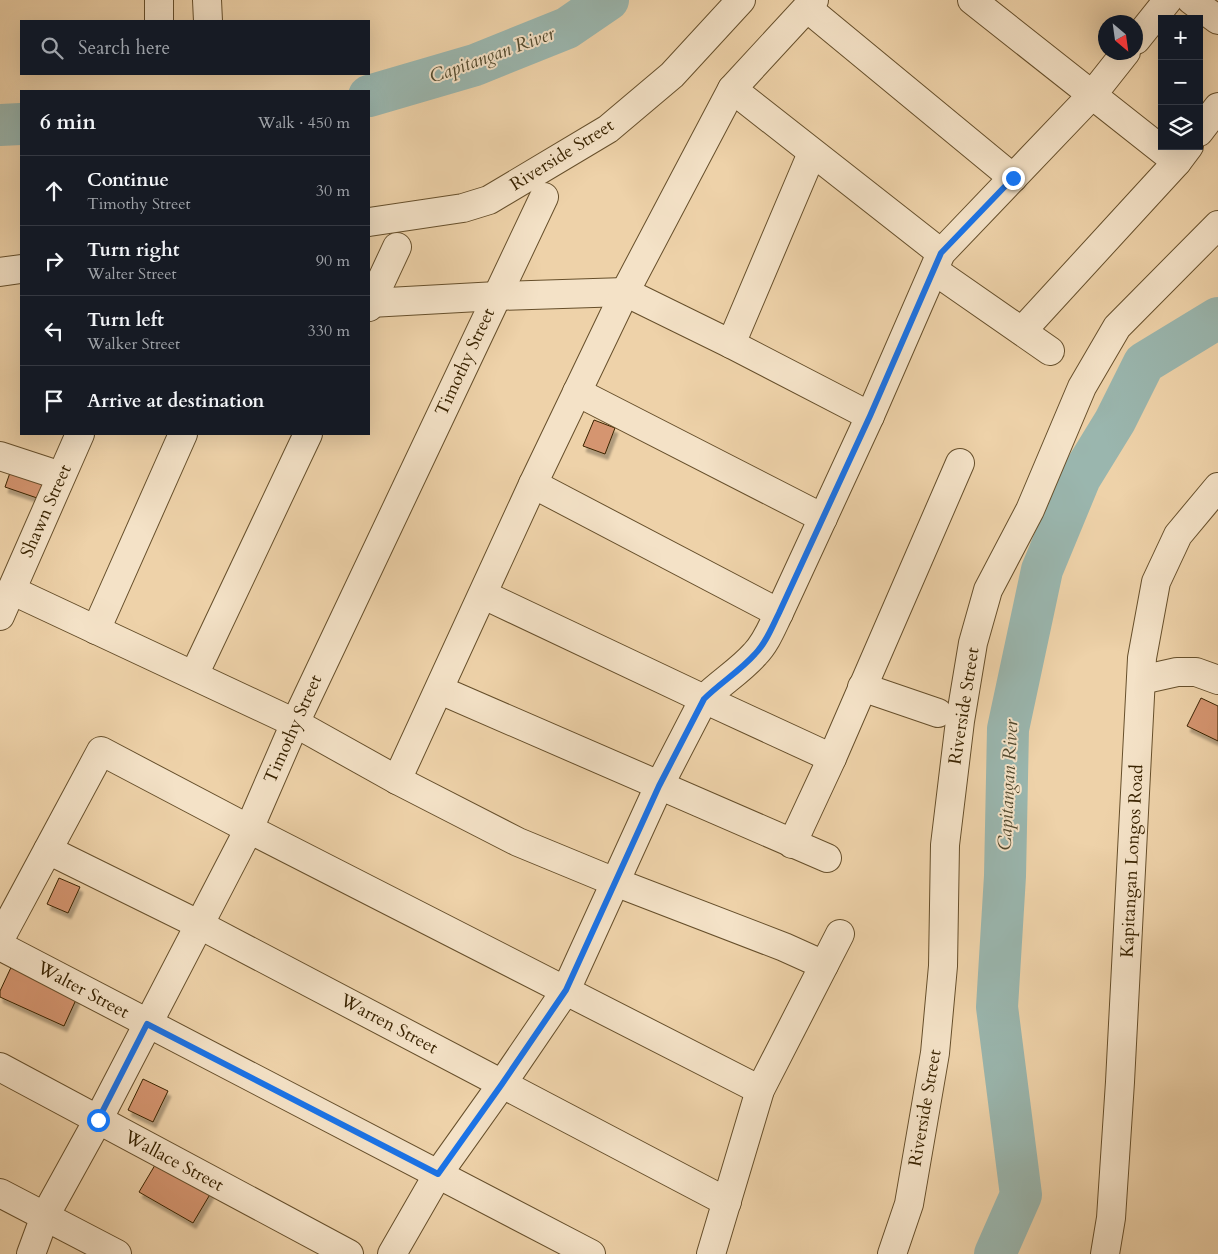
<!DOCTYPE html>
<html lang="en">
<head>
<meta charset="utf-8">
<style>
  :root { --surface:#171b24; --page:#242831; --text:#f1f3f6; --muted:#9ea1a6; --line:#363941 }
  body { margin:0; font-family:Cardo,serif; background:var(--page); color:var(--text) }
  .controls { position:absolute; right:15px; top:15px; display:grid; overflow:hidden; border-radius:0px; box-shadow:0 5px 20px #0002 }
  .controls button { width:45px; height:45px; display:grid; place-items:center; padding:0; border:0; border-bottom:1px solid var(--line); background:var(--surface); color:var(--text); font:25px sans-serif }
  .compass { position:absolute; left:1098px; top:15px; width:45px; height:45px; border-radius:50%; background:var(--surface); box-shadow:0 5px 20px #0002; rotate:151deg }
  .stop { position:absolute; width:15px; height:15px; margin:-11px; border:4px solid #1a73e8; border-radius:50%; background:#fff }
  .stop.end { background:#1a73e8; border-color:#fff; box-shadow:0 1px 5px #0008 }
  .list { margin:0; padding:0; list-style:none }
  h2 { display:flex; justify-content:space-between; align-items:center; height:65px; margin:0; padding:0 20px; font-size:21px }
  h2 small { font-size:16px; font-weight:400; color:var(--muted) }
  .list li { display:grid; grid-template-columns:32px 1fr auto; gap:15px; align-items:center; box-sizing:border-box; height:70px; padding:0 20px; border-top:1px solid var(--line) }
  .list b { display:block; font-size:19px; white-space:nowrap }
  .list p { margin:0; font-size:16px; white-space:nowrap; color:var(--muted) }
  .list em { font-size:16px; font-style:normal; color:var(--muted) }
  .icon { flex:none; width:28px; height:28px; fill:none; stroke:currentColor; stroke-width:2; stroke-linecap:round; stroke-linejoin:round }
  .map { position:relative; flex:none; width:1218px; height:1254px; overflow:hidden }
  .search { position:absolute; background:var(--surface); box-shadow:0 5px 20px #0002; left:20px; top:20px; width:350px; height:55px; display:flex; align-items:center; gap:12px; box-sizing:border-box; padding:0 18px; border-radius:0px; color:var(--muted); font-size:19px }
  .panel { position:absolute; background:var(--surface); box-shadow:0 5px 20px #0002; left:20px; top:90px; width:350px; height:345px; border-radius:0px }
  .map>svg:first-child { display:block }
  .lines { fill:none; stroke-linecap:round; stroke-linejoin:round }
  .river { stroke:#9ab6ae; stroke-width:42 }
  .building { fill:#d59570; stroke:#392301; filter:url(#shadow) }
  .minor-casing { stroke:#664f2b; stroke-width:30 }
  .minor { stroke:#f4e2c7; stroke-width:28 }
  .route { stroke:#1a73e8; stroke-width:6 }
  .labels { text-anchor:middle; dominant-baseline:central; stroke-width:4; stroke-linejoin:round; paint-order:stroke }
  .street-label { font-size:18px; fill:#392301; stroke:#f4e2c7 }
  .water-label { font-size:19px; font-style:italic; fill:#51482c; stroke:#f4e2c7 }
</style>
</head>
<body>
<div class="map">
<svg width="1218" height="1254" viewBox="0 0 1218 1254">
  <defs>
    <filter id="shadow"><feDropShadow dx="3" dy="5.5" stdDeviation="1" flood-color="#0004"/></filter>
  </defs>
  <rect width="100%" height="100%" fill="#eed2a9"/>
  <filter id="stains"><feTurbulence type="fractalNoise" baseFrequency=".004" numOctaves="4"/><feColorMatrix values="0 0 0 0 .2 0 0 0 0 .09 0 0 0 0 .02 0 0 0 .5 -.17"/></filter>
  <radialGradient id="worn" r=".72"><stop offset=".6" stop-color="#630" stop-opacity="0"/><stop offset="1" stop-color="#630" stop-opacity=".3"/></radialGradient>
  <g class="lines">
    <!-- river -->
    <g class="river">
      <path d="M369,96L475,65L567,28L608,0"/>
      <path d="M0,125L21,124"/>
      <path d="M995,1254L1021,1195L997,1007L1005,876L1008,729L1042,570L1080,478L1115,421L1144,363L1218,318"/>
    </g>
  </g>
  <!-- building -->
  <g class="building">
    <path d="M594,420L615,428L605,454L583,446Z"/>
    <path d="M12,467L47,478L40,499L5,487Z"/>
    <path d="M1201,698L1218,706V741L1187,726Z"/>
    <path d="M59,878L80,887L68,913L47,904Z"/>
    <path d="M14,961L80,991L64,1026L0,997V991Z"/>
    <path d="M143,1079L168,1091L153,1122L128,1110Z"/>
    <path d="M161,1155L215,1186L193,1223L139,1192Z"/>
  </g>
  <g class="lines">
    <!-- minor casing -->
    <g class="minor-casing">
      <g id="minor">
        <path d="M207,0L208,21"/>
        <path d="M972,0L1177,162"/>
        <path d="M1191,0L1218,20"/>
        <path d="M807,8L1013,178"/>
        <path d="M159,21V0"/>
        <path d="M1136,40L1168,0"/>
        <path d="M732,89L941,253"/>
        <path d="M1199,132L1218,107"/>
        <path d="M369,222L463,208L489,200L608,129L672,75L741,0"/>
        <path d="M935,271L1050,351"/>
        <path d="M0,272L21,269"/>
        <path d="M370,303L497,296L625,292L731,344L870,416"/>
        <path d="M369,307L397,247"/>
        <path d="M1022,331L1177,162L1189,146"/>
        <path d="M731,344L812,153"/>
        <path d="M577,392L823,518"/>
        <path d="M0,456L61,476"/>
        <path d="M533,484L779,613"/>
        <path d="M11,590L295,723L397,780L518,842L615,882L784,947L824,965"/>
        <path d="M484,595L704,699L832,758"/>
        <path d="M0,616L80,434"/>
        <path d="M96,630L183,434"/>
        <path d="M194,675L308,434"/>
        <path d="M1141,680L1177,672H1196L1218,680"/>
        <path d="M862,687L938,713"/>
        <path d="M440,690L827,858"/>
        <path d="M397,780L533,484L625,292L732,89L814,0"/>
        <path d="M792,844L832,758L960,463"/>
        <path d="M48,850L198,924L727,1202"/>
        <path d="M0,939L101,751L249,829L760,1090"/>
        <path d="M0,946L591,1254"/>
        <path d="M0,1067L349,1254"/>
        <path d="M0,1193L117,1254"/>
        <path d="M31,1254L45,1216L98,1120L249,829L295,723L544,197"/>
        <path d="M392,1254L438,1174L502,1084L566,990L659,786L704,699C720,683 740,671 755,654C766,643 772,627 779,613L870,416L941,253L1092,95L1126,52"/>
        <path d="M711,1254L760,1090L840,934"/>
        <path d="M892,1254L909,1204L935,1053L943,966L945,845L960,721L973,643L988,590L1030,510L1082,387L1117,327L1218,225"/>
        <path d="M1105,1254L1111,1218L1120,1082L1142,658L1156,582L1178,535L1218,487"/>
      </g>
    </g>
    <!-- minor -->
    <use href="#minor" class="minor"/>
  </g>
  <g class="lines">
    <!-- route -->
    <path class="route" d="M98,1120L147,1024L438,1174L502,1084L566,990L659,786L704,699C720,683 740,671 755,654C766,643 772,627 779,613L870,416L941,253L1013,178"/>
  </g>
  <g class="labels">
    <!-- street labels -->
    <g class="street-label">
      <text transform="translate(562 155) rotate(-32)">Riverside Street</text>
      <text transform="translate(465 362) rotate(-65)">Timothy Street</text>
      <text transform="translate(46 511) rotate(-66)">Shawn Street</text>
      <text transform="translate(964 706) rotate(-81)">Riverside Street</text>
      <text transform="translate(293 729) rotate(-66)">Timothy Street</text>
      <text transform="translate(1132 861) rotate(-87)">Kapitangan Longos Road</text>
      <text transform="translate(83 990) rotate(28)">Walter Street</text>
      <text transform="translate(389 1024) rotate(28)">Warren Street</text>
      <text transform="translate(925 1108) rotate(-80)">Riverside Street</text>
      <text transform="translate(174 1161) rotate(28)">Wallace Street</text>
    </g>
    <!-- water labels -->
    <g class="water-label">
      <text transform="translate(492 55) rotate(-20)">Capitangan River</text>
      <text transform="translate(1008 785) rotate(-87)">Capitangan River</text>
    </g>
  </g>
  <rect width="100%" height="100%" filter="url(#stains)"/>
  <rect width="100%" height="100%" fill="url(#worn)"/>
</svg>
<div class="controls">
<button>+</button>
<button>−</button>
<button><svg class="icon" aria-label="layers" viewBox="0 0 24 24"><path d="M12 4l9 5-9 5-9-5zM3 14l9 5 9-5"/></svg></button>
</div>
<svg class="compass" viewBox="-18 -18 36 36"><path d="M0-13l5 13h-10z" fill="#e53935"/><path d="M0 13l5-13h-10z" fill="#9ea1a6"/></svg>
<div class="stop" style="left:98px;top:1120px"></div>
<div class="stop end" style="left:1013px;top:178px"></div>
<div class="search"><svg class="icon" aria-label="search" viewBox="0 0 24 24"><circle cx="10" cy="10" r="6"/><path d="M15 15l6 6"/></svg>Search here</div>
<section class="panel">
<h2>6 min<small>Walk · 450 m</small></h2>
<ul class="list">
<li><svg class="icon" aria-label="ahead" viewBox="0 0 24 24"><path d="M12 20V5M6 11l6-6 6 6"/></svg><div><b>Continue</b><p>Timothy Street</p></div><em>30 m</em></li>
<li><svg class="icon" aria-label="right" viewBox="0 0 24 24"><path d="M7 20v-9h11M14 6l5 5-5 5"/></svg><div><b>Turn right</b><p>Walter Street</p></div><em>90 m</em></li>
<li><svg class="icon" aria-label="left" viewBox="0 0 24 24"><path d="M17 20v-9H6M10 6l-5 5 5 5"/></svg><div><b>Turn left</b><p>Walker Street</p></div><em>330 m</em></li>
<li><svg class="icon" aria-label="arrive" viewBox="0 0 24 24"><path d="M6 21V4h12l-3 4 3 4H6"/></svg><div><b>Arrive at destination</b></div></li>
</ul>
</section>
</div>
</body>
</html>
